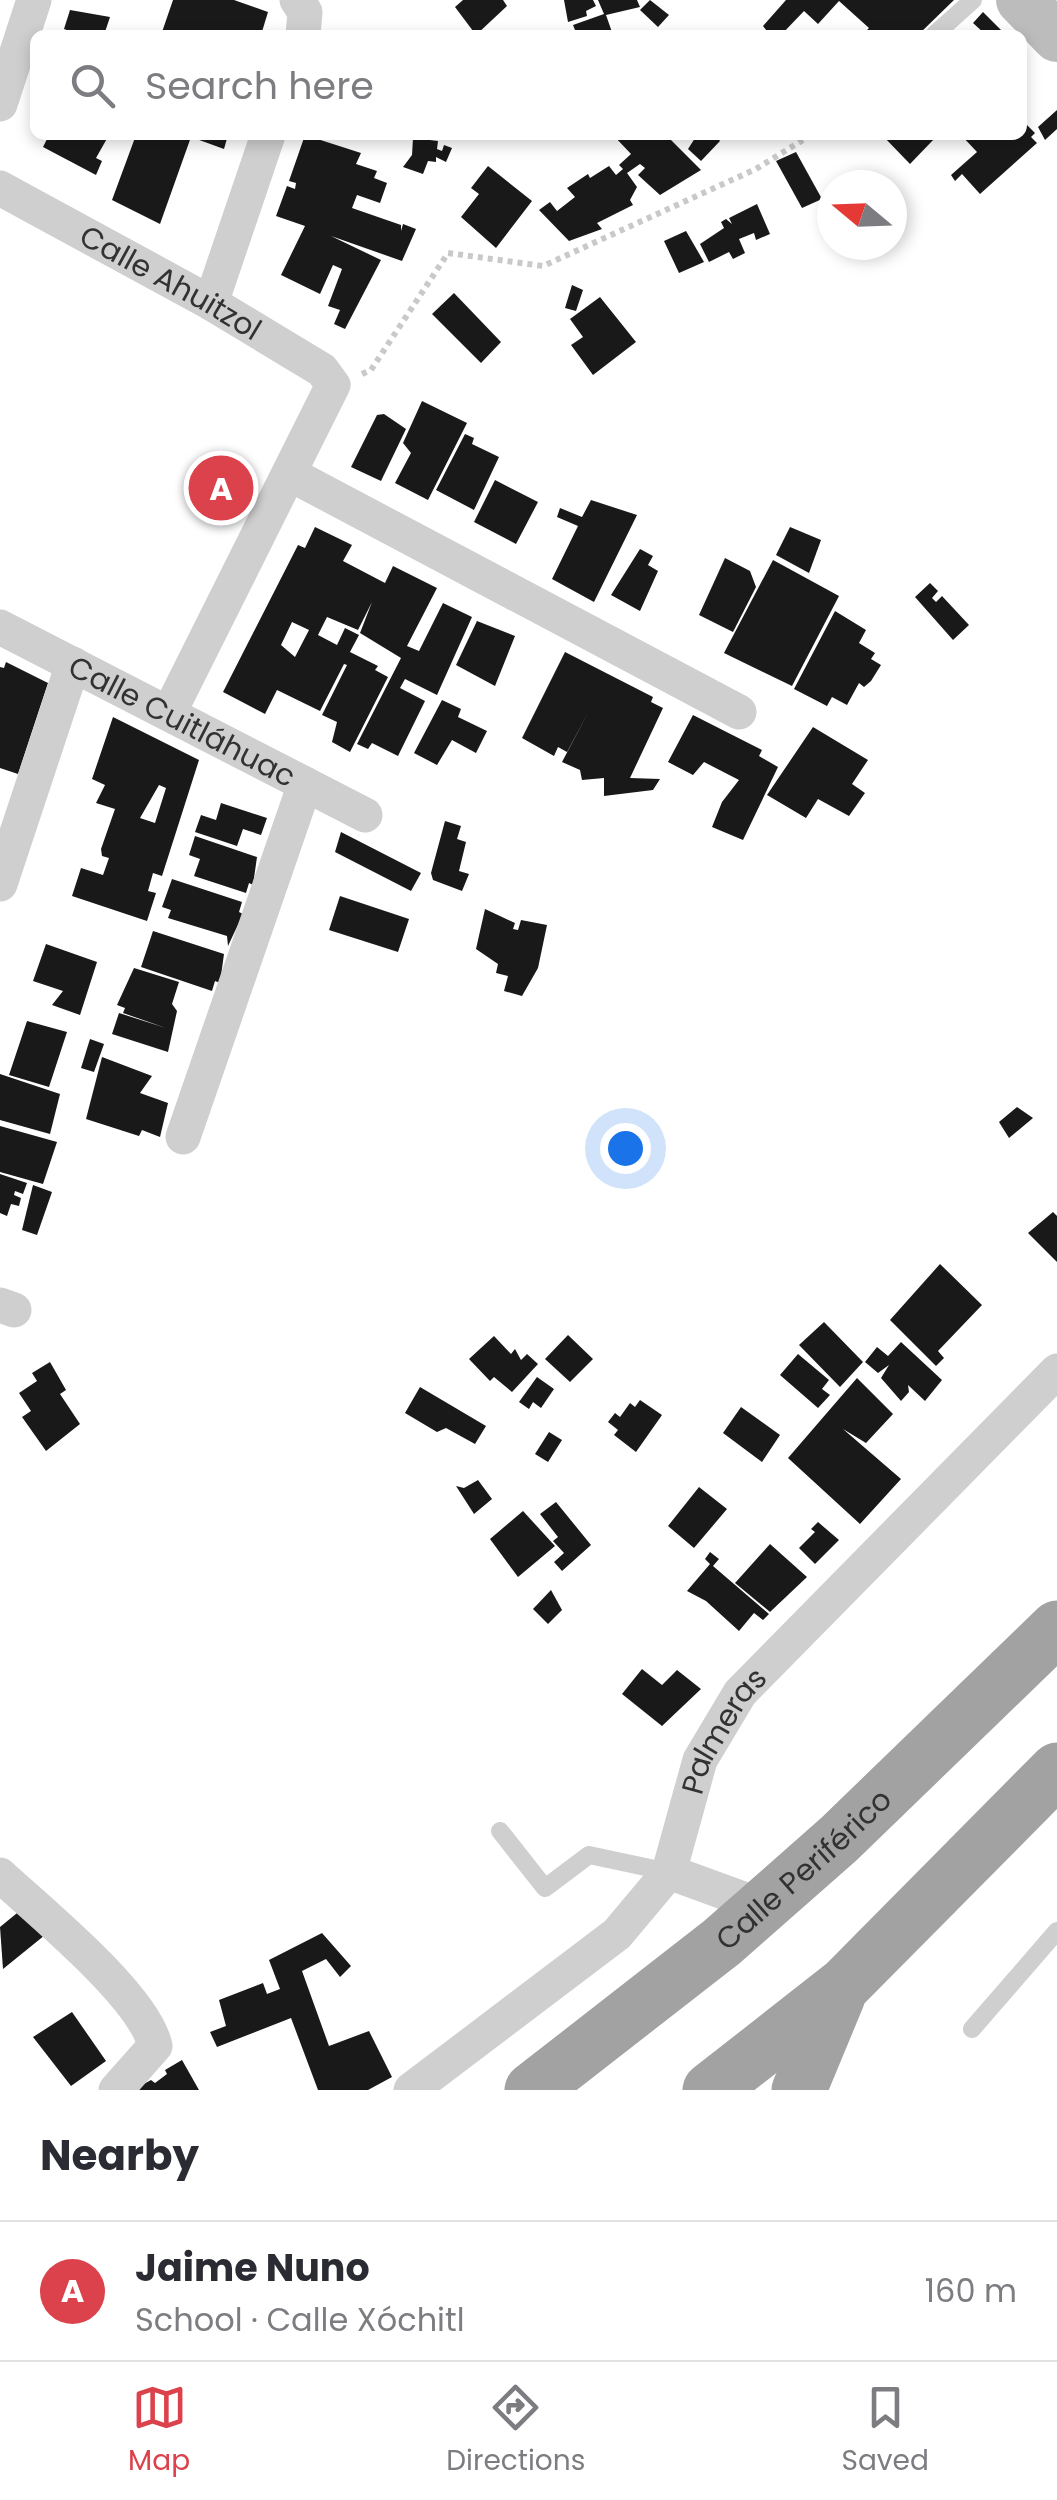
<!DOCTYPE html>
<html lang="en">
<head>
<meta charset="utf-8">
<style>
  :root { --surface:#fff; --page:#f7f7f7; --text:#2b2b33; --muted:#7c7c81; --line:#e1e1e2; --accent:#db424c }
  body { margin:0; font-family:Poppins,sans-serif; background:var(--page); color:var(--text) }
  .compass { position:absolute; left:817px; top:170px; width:90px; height:90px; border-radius:50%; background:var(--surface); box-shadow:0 5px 15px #0003; rotate:289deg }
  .you { position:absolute; left:625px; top:1148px; width:35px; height:35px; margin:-25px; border:8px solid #fff; border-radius:50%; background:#1a73e8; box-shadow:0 0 0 15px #1a73e833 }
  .badge { display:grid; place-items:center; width:65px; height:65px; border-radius:50%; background:var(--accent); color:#fff; font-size:32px; font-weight:700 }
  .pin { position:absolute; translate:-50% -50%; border:5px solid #fff; box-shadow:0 2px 10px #0006 }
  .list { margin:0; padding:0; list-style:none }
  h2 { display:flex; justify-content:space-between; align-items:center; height:130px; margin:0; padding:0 40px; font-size:42px }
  h2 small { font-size:32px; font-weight:400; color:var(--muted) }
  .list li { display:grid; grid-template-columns:65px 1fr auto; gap:30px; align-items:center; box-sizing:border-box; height:140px; padding:0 40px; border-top:2px solid var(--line) }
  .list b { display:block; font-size:38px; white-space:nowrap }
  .list p { margin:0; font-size:32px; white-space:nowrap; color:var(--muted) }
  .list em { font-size:32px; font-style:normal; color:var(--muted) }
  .icon { flex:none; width:55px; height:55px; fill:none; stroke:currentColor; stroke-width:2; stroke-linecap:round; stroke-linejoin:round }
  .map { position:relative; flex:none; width:1057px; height:2090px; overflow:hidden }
  .search { position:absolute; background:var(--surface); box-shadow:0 5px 15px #0003; left:30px; right:30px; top:30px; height:110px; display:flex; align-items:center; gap:25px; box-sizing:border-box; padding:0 35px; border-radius:15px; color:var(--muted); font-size:38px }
  .sheet { height:270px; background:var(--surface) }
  nav { display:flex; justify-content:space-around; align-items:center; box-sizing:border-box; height:140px; border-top:2px solid var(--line); background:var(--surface); font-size:28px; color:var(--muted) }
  nav a { display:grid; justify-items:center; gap:5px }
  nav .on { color:var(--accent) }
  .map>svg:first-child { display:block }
  .building { fill:#191919; fill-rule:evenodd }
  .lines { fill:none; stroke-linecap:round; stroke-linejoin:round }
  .path { stroke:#c9c9c9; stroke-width:6; stroke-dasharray:5 5; stroke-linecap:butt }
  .service { stroke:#cfcfcf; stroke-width:18 }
  .minor { stroke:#cfcfcf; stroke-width:35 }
  .secondary { stroke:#bcbcbc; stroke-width:50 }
  .trunk { stroke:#a2a2a2; stroke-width:55 }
  .labels { text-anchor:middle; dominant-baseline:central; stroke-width:10; stroke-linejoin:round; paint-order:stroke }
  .street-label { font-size:30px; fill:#323232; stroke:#fff }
</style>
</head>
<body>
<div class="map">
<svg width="1057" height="2090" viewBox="0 0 1057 2090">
  <rect width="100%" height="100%" fill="#fff"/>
  <!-- building -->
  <g class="building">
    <path d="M173,0H234L268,12L261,35H161Z"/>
    <path d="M463,0H503L507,6L476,35L455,7Z"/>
    <path d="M564,0H593L596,6L586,11L587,16L568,22Z"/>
    <path d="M598,0H637L640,7L606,15L613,35H577L573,25L604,14Z"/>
    <path d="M650,0L669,15L658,27L640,10Z"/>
    <path d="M786,0H954L918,35H862L869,28L839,1L818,24L804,11L781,35H770L763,26Z"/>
    <path d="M70,10L110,17L104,35H80L64,29Z"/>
    <path d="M983,12L1006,35H986L973,23Z"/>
    <path d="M1057,110V129L1045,140L1038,127Z"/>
    <path d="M1024,122L1035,133L1031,137L1037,143L980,194L962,174L955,181L951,175L977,152L961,135H1022Z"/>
    <path d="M49,135H109L96,158L102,161L96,175L43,147Z"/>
    <path d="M136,135H228L224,149L191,137L160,224L112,200Z"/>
    <path d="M305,135L361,153L356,164L377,171L374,178L387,183L380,203L357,195L352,208L401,225V231L403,224L416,229L402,261L331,236L381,260L345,329L334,324L340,310L328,306L342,269L333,265L320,294L281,275L305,226L276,216L287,186L295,189L296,183L289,181Z"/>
    <path d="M613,135H666L701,170L660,195L638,175L645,168L640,164L627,173L637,187L630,200L633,205L597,223L602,229L569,241L539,210L550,202L557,211L575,197L567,188L588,174L590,178L609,166L616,175L623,169L619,165L631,154Z"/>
    <path d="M697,135H715L720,141L701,161L688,149Z"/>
    <path d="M882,135H932L935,138L910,164Z"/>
    <path d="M413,138L438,141L437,149L442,151L444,145L452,148L446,162L436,157V162L428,161L423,174L403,167L412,155Z"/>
    <path d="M796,152L822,199L802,208L776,161Z"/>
    <path d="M488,166L532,201L496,248L461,217L479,194L471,188Z"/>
    <path d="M757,204L770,234L756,240L754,233L739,239L745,253L733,259L729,252L709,262L700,244L724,228L721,222L726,219L732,224L729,218Z"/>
    <path d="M686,231L704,262L679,273L664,241Z"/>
    <path d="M572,285L583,290L576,311L565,308Z"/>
    <path d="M454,293L501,342L481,363L432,314Z"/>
    <path d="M600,297L636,342L593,375L571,345L583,337L570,319Z"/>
    <path d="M422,401L467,423L428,500L395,483L411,453L403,443Z"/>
    <path d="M384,414L406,429L381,481L351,467L377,415Z"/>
    <path d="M465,434L474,438L472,444L499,457L474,510L436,490Z"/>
    <path d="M495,480L538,502L516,544L474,522Z"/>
    <path d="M591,500L637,515L594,602L552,579L578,526L557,517L560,508L582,517Z"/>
    <path d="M315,527L352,545L343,561L385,583L393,566L437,588L407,646L419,651L443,603L472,617L437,695L405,679L400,688L425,701L398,756L372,743L368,749L357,744L401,658L360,633L372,602L358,630L327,617L318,635L337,645L345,628L359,635L350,652L378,666L375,670L388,677L350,752L332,742L337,722L322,715L347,665L344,664L320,711L277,690L265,714L223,692L298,545L305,548ZM292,622L309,630L295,657L281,645Z"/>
    <path d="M790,527L821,540L809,573L776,555Z"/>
    <path d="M640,549L653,556L648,565L658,571L640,611L611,595Z"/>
    <path d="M725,558L750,571L756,587L733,632L699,615Z"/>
    <path d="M773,560L839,596L792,686L724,653Z"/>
    <path d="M930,583L938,591L932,598L936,602L942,596L969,625L953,640L915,597Z"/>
    <path d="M835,611L866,630L859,643L875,653L871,659L881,665L871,681L864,687L859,683L847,705L832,697L827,706L794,689Z"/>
    <path d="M477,621L515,636L495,686L456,665Z"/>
    <path d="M565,652L653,697L651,702L663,708L630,778L660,779L653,790L604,796V778L582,780L580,770L562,762L590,709L567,752L558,747L554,756L522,738Z"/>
    <path d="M6,662L48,683L18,774L0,768V667L4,668Z"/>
    <path d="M442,700L461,709L458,717L487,731L476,753L452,740L437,765L414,753Z"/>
    <path d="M693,715L762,750L759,756L778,767L743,840L712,827L722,802L739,780L704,762L693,775L668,762Z"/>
    <path d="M113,717L199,760L162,876L153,873L148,891L156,893L147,921L72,896L81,868L103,875L109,858L102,856L101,849L115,809L96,803L105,785L92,779ZM159,785L166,788L155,823L140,818Z"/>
    <path d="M813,727L868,760L852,784L865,793L849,816L818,799L806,818L767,795Z"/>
    <path d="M221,803L267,818L261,835L243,829L237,846L195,832L201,815L216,820Z"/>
    <path d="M445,821L461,826L457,839L466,842L459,871L469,874L462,891L433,880L431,873Z"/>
    <path d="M341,832L421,873L411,891L335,852Z"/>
    <path d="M195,836L257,857L253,885L249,883L246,893L194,876L200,859L189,855Z"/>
    <path d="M172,879L242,902L239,912L243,914L228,946L227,936L168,918L171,910L162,907Z"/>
    <path d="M340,896L409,919L398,952L329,930Z"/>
    <path d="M485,909L515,923L513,929L518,930L521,920L547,925L538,968L522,996L504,991L508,976L496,973L498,964L476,949Z"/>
    <path d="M153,931L224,954L220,983L215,981L212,991L141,967Z"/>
    <path d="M46,944L97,962L80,1015L52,1005L63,991L33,981Z"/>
    <path d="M134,968L179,982L172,1004L177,1011L168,1052L112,1034L119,1013L166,1028L123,1013L125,1008L117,1005Z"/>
    <path d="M27,1021L67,1032L49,1087L9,1075Z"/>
    <path d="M90,1039L104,1044L94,1072L81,1068Z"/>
    <path d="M102,1057L152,1076L140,1093L168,1103L160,1137L142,1130L139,1136L86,1119Z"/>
    <path d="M0,1074L60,1094L50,1134L0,1120Z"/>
    <path d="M1017,1107L1033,1118L1009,1138L999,1122Z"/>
    <path d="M0,1126L57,1142L43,1184L0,1172Z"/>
    <path d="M0,1174L27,1183L23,1194L15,1191L14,1195L21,1198L19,1206L11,1204L7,1216L0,1213Z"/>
    <path d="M33,1185L52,1192L37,1235L22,1230Z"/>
    <path d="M1053,1212L1057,1216V1262L1028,1233Z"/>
    <path d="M940,1264L982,1305L938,1351L944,1358L936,1366L890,1320Z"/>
    <path d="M824,1322L863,1362L840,1387L799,1345Z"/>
    <path d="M568,1335L593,1359L570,1382L545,1359Z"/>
    <path d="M494,1336L511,1354L515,1349L521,1360L527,1354L538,1364L512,1392L494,1377L490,1381L469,1359Z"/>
    <path d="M901,1342L942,1380L925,1401L908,1385L909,1392L901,1401L881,1378L889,1365L878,1373L865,1362L877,1347L888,1356Z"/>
    <path d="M798,1354L829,1380L822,1389L830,1395L818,1408L780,1375Z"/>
    <path d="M50,1362L66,1390L60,1394L80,1424L46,1451L22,1417L31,1411L19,1393L37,1381L32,1373Z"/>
    <path d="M537,1377L554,1389L541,1408L533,1402L529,1409L519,1402Z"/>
    <path d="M857,1378L893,1414L866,1443L843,1429L901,1479L860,1524L788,1458Z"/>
    <path d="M420,1387L486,1426L475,1444L446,1428L437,1432L405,1413Z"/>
    <path d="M640,1400L662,1415L636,1452L614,1435L618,1430L608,1422L615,1413L620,1417L630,1403L635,1407Z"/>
    <path d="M741,1407L780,1435L762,1462L723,1433Z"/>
    <path d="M549,1432L562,1440L548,1462L535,1454Z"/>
    <path d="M478,1480L492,1499L474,1514L456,1486L464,1488Z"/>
    <path d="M699,1487L727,1509L694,1548L668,1526Z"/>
    <path d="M556,1502L591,1545L562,1571L554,1562L564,1553L553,1541L558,1537L540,1514Z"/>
    <path d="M523,1511L555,1546L518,1577L490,1539Z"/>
    <path d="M818,1522L839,1540L815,1564L799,1548L815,1532L811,1529Z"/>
    <path d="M770,1544L807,1577L770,1612L735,1583Z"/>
    <path d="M710,1552L719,1559L713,1566L769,1614L763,1620L754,1613L739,1631L706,1601L687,1591L710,1564L705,1559Z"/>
    <path d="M551,1590L562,1610L548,1624L533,1609Z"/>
    <path d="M642,1669L662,1685L677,1670L701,1689L662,1726L622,1694Z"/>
    <path d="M22,1909L45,1935L3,1969L0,1927Z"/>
    <path d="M322,1933L351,1966L340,1977L326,1959L302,1971L329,2046L369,2031L392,2077L368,2090H318L291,2018L217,2047L210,2032L226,2026L219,2000L263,1983L267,1994L280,1989L269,1960Z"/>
    <path d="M72,2012L106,2061L71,2086L33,2037Z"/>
    <path d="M182,2060L199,2090H133L151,2080L155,2083L167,2074L165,2070Z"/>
  </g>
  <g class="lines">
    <!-- path -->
    <path class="path" d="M362,374L371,370L448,253L543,266L756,169L811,135"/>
    <!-- service -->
    <g class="service">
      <path d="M934,35L973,0"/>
      <path d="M500,1831L545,1888L589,1855L669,1872"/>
      <path d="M972,2029L1057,1931"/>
    </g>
    <!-- minor -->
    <g class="minor">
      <path d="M297,0L305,12L303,35"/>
      <path d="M0,104L34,0"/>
      <path id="s1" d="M0,188L211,303L322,370L333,385L169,713"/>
      <path d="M211,303L268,135"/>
      <path d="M290,474L739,712"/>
      <path id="s2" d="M0,627L365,815"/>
      <path d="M0,884L73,664"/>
      <path d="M183,1137L305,784"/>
      <path d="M0,1305L14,1310"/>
      <path d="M669,1872L762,1906"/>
      <path d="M0,1875C39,1911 145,1997 155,2046L116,2090"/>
      <path id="s3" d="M411,2090L617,1934L669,1872L700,1760L740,1693L1057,1371"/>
    </g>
    <!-- secondary -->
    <path class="secondary" d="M1021,0L1057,37"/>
    <!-- trunk -->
    <g class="trunk">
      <path id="s4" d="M532,2090L722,1942L839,1839L1057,1628"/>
      <path d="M710,2090L844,1985L1057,1770"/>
      <path d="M799,2090L838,1996"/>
    </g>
  </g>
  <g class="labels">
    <!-- street labels -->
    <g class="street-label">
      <text stroke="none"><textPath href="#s1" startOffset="195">Calle Ahuitzol</textPath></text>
      <text stroke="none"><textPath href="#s2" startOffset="205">Calle Cuitláhuac</textPath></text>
      <text stroke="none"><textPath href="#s3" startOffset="492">Palmeras</textPath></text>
      <text stroke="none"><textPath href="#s4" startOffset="350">Calle Periférico</textPath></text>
    </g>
  </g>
</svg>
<svg class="compass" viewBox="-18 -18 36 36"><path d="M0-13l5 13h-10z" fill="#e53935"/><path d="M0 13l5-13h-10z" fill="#7c7c81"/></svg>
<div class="you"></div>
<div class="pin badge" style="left:221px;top:488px">A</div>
<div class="search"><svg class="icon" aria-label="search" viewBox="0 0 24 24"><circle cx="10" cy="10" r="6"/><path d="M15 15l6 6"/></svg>Search here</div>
</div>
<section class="sheet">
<h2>Nearby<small></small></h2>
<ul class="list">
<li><span class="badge">A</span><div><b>Jaime Nuno</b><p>School · Calle Xóchitl</p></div><em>160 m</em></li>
</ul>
</section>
<nav>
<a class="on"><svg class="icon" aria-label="map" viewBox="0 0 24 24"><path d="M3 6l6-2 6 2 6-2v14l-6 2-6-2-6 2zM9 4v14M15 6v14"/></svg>Map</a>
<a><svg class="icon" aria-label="directions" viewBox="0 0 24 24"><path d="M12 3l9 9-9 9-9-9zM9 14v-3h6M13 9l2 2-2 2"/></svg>Directions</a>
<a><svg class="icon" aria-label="saved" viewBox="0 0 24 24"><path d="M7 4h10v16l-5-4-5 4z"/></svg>Saved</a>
</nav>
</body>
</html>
